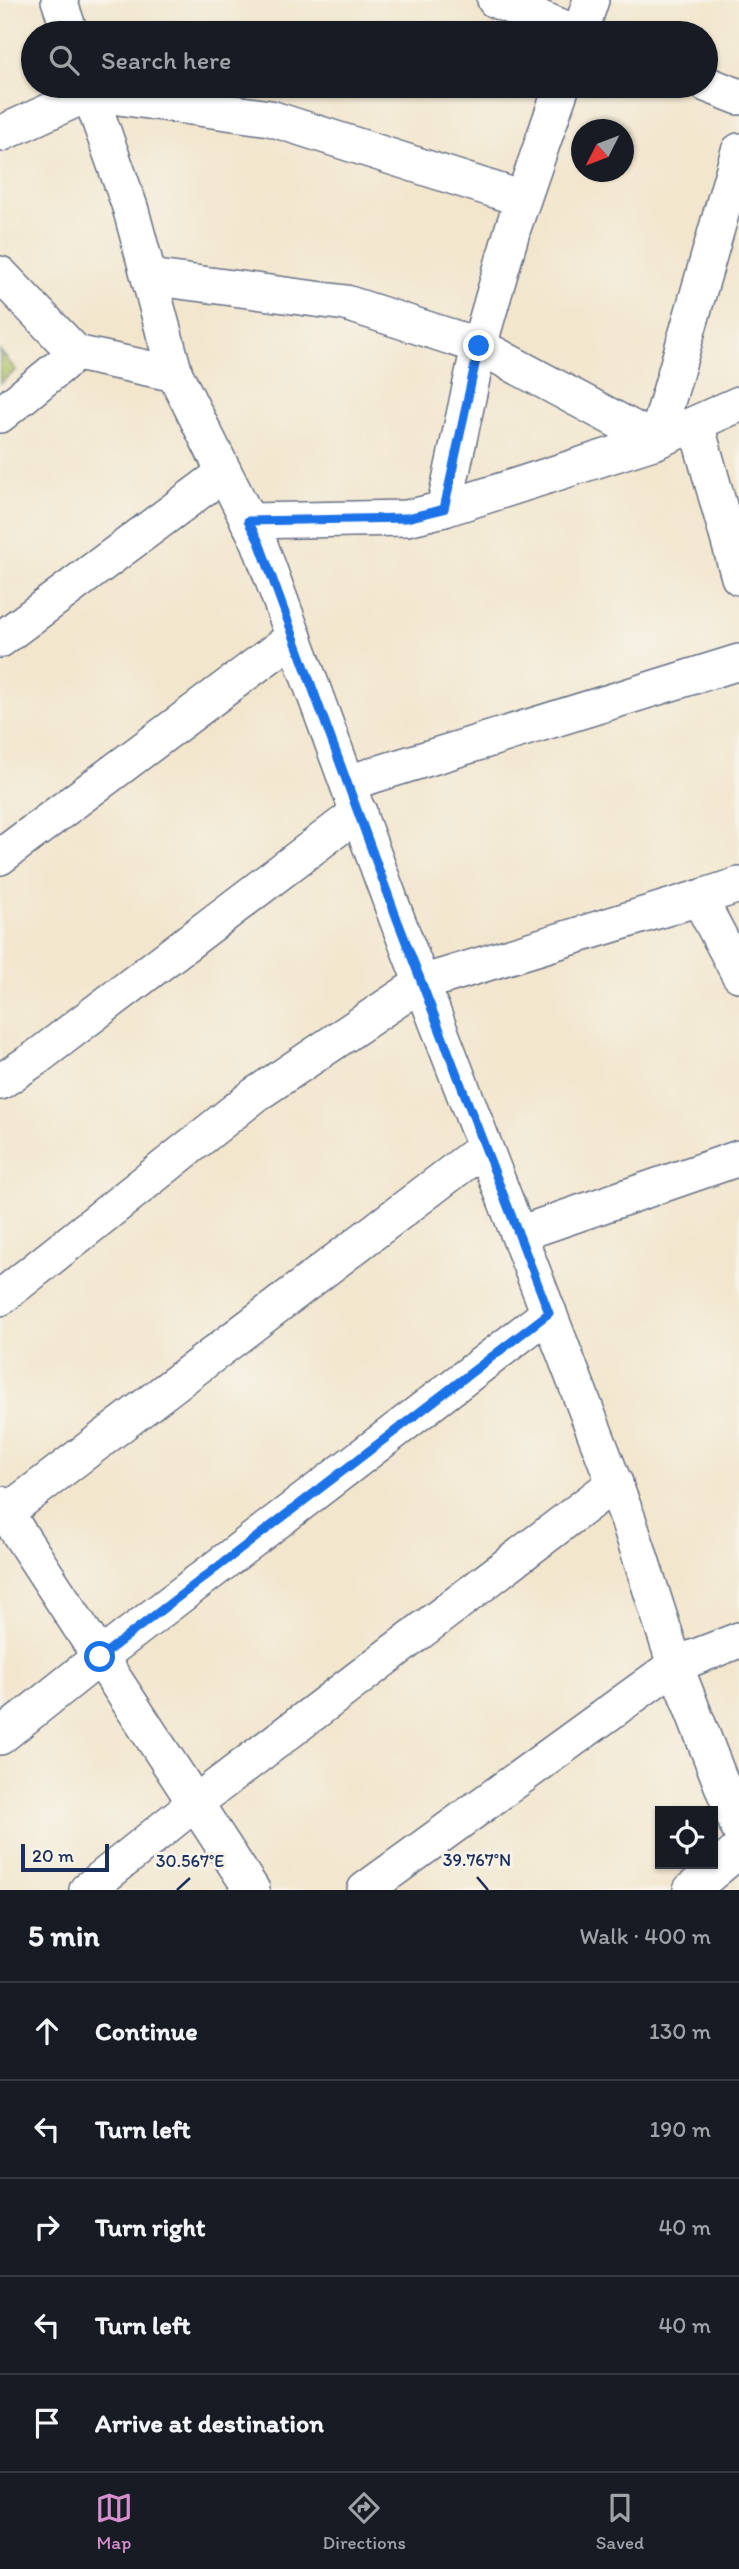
<!DOCTYPE html>
<html lang="en">
<head>
<meta charset="utf-8">
<style>
  :root { --surface:#171b24; --page:#20242c; --text:#f1f3f6; --muted:#9ea1a6; --line:#363941; --accent:#d690ce }
  body { margin:0; font-family:Itim,sans-serif; background:var(--page); color:var(--text) }
  .controls { position:absolute; right:21px; bottom:21px; display:grid; overflow:hidden; border-radius:0px; box-shadow:0 2px 5px #0004 }
  .controls button { width:63px; height:63px; display:grid; place-items:center; padding:0; border:0; border-bottom:2px solid var(--line); background:var(--surface); color:var(--text); font:35px sans-serif }
  .compass { position:absolute; left:571px; top:119px; width:63px; height:63px; border-radius:50%; background:var(--surface); box-shadow:0 2px 5px #0004; rotate:228deg }
  .scale { position:absolute; left:21px; bottom:18px; width:88px; box-sizing:border-box; padding-left:7px; border:4px solid #1b2f5e; border-top:0; font-size:19px; line-height:24px; white-space:nowrap; color:#1b2f5e; -webkit-text-stroke:5px #f7f3e8; paint-order:stroke }
  .stop { position:absolute; width:21px; height:21px; margin:-16px; border:5px solid #1a73e8; border-radius:50%; background:#fff }
  .stop.end { background:#1a73e8; border-color:#fff; box-shadow:0 2px 7px #0008 }
  .list { margin:0; padding:0; list-style:none }
  h2 { display:flex; justify-content:space-between; align-items:center; height:91px; margin:0; padding:0 28px; font-size:30px }
  h2 small { font-size:23px; font-weight:400; color:var(--muted) }
  .list li { display:grid; grid-template-columns:46px 1fr auto; gap:21px; align-items:center; box-sizing:border-box; height:98px; padding:0 28px; border-top:2px solid var(--line) }
  .list b { display:block; font-size:26px; white-space:nowrap }
  .list em { font-size:23px; font-style:normal; color:var(--muted) }
  .icon { flex:none; width:38px; height:38px; fill:none; stroke:currentColor; stroke-width:2; stroke-linecap:round; stroke-linejoin:round }
  .map { position:relative; flex:none; width:739px; height:1890px; overflow:hidden }
  .search { position:absolute; background:var(--surface); box-shadow:0 2px 5px #0004; left:21px; right:21px; top:21px; height:77px; display:flex; align-items:center; gap:18px; box-sizing:border-box; padding:0 24px; border-radius:38px; color:var(--muted); font-size:26px }
  .sheet { height:581px; background:var(--surface) }
  nav { display:flex; justify-content:space-around; align-items:center; box-sizing:border-box; height:98px; border-top:2px solid var(--line); background:var(--surface); font-size:19px; color:var(--muted) }
  nav a { display:grid; justify-items:center; gap:4px }
  nav .on { color:var(--accent) }
  .map>svg:first-child { display:block }
  .green { fill:#afc265; stroke:#657862; stroke-width:2 }
  .lines { fill:none; stroke-linecap:round; stroke-linejoin:round }
  .minor-casing { stroke:#666f85; stroke-width:38 }
  .minor { stroke:#fff; stroke-width:35 }
  .route { stroke:#1a73e8; stroke-width:9 }
  .ticks { fill:none; stroke:#1b2f5e; stroke-width:2.5 }
  .ticks-label { font-size:18px; text-anchor:middle; fill:#1b2f5e; stroke:#f7f3e8; stroke-width:6; stroke-linejoin:round; paint-order:stroke }
</style>
</head>
<body>
<div class="map">
<svg width="739" height="1890" viewBox="0 0 739 1890">
  <rect width="100%" height="100%" fill="#f7f3e8"/>
  <filter id="ink" filterUnits="userSpaceOnUse"><feTurbulence type="fractalNoise" baseFrequency=".0143" numOctaves="2"/><feDisplacementMap in="SourceGraphic" scale="14" xChannelSelector="R" yChannelSelector="G"/><feConvolveMatrix kernelMatrix="1 2 1 2 8 2 1 2 1" color-interpolation-filters="sRGB"/></filter>
  <filter id="wash" filterUnits="userSpaceOnUse"><feTurbulence type="fractalNoise" baseFrequency=".00686" numOctaves="4" result="noise"/><feDisplacementMap in="SourceGraphic" scale="28" xChannelSelector="R" yChannelSelector="G"/><feGaussianBlur stdDeviation="1.57" result="paint"/><feColorMatrix in="noise" values="0 0 0 0 0 0 0 0 0 0 0 0 0 0 0 0 0 1.4 0 .05"/><feComposite in="paint" operator="in"/></filter>
  <g filter="url(#wash)">
    <rect width="100%" height="100%" fill="#f2e6cd"/>
    <!-- green -->
    <path class="green" d="M0,351L16,370L0,383Z"/>
  </g>
  <g filter="url(#ink)">
    <g class="lines">
      <!-- minor casing -->
      <g class="minor-casing">
        <g id="minor">
          <path d="M59,0L70,33"/>
          <path d="M495,0L576,33"/>
          <path d="M580,33L591,0"/>
          <path d="M706,84L739,97"/>
          <path d="M87,86L130,207L175,374L259,542L397,919L628,1519L675,1665L739,1829"/>
          <path d="M0,134L90,93L270,118L523,199"/>
          <path d="M0,274L76,353L175,374"/>
          <path d="M149,277L346,303L479,346L656,441L739,151"/>
          <path d="M0,415L76,353"/>
          <path d="M696,424L739,577"/>
          <path d="M444,509L479,346L513,228L562,86"/>
          <path d="M248,521L407,518L444,509L656,441L739,404"/>
          <path d="M0,640L224,473"/>
          <path d="M348,783L739,662"/>
          <path d="M0,857L294,637"/>
          <path d="M699,898L739,885"/>
          <path d="M0,1082L36,1058L359,812"/>
          <path d="M519,1234L739,1158"/>
          <path d="M0,1298L255,1095L422,983L699,898L739,974"/>
          <path d="M0,1504L252,1890"/>
          <path d="M0,1517L484,1148"/>
          <path d="M0,1737L100,1657L549,1313"/>
          <path d="M87,1890L195,1803L615,1483"/>
          <path d="M365,1890L675,1665L739,1640"/>
          <path d="M691,1890L739,1850"/>
        </g>
      </g>
      <!-- minor -->
      <use href="#minor" class="minor"/>
    </g>
  </g>
  <g class="lines" filter="url(#ink)">
    <!-- route -->
    <path class="route" d="M100,1657L549,1313L397,919L259,542L248,521L407,518L444,509L479,346"/>
  </g>
  <!-- ticks -->
  <path class="ticks" d="M477,1877L488,1890M177,1890L190,1878"/>
  <g class="ticks-label">
    <text x="477" y="1866">39.767°N</text>
    <text x="190" y="1867">30.567°E</text>
  </g>
</svg>
<div class="controls">
<button><svg class="icon" aria-label="locate" viewBox="0 0 24 24"><circle cx="12" cy="12" r="6"/><path d="M12 2v4M12 18v4M2 12h4M18 12h4"/></svg></button>
</div>
<svg class="compass" viewBox="-18 -18 36 36"><path d="M0-13l5 13h-10z" fill="#e53935"/><path d="M0 13l5-13h-10z" fill="#9ea1a6"/></svg>
<div class="scale">20 m</div>
<div class="stop" style="left:100px;top:1657px"></div>
<div class="stop end" style="left:479px;top:346px"></div>
<div class="search"><svg class="icon" aria-label="search" viewBox="0 0 24 24"><circle cx="10" cy="10" r="6"/><path d="M15 15l6 6"/></svg>Search here</div>
</div>
<section class="sheet">
<h2>5 min<small>Walk · 400 m</small></h2>
<ul class="list">
<li><svg class="icon" aria-label="ahead" viewBox="0 0 24 24"><path d="M12 20V5M6 11l6-6 6 6"/></svg><div><b>Continue</b></div><em>130 m</em></li>
<li><svg class="icon" aria-label="left" viewBox="0 0 24 24"><path d="M17 20v-9H6M10 6l-5 5 5 5"/></svg><div><b>Turn left</b></div><em>190 m</em></li>
<li><svg class="icon" aria-label="right" viewBox="0 0 24 24"><path d="M7 20v-9h11M14 6l5 5-5 5"/></svg><div><b>Turn right</b></div><em>40 m</em></li>
<li><svg class="icon" aria-label="left" viewBox="0 0 24 24"><path d="M17 20v-9H6M10 6l-5 5 5 5"/></svg><div><b>Turn left</b></div><em>40 m</em></li>
<li><svg class="icon" aria-label="arrive" viewBox="0 0 24 24"><path d="M6 21V4h12l-3 4 3 4H6"/></svg><div><b>Arrive at destination</b></div></li>
</ul>
</section>
<nav>
<a class="on"><svg class="icon" aria-label="map" viewBox="0 0 24 24"><path d="M3 6l6-2 6 2 6-2v14l-6 2-6-2-6 2zM9 4v14M15 6v14"/></svg>Map</a>
<a><svg class="icon" aria-label="directions" viewBox="0 0 24 24"><path d="M12 3l9 9-9 9-9-9zM9 14v-3h6M13 9l2 2-2 2"/></svg>Directions</a>
<a><svg class="icon" aria-label="saved" viewBox="0 0 24 24"><path d="M7 4h10v16l-5-4-5 4z"/></svg>Saved</a>
</nav>
</body>
</html>
